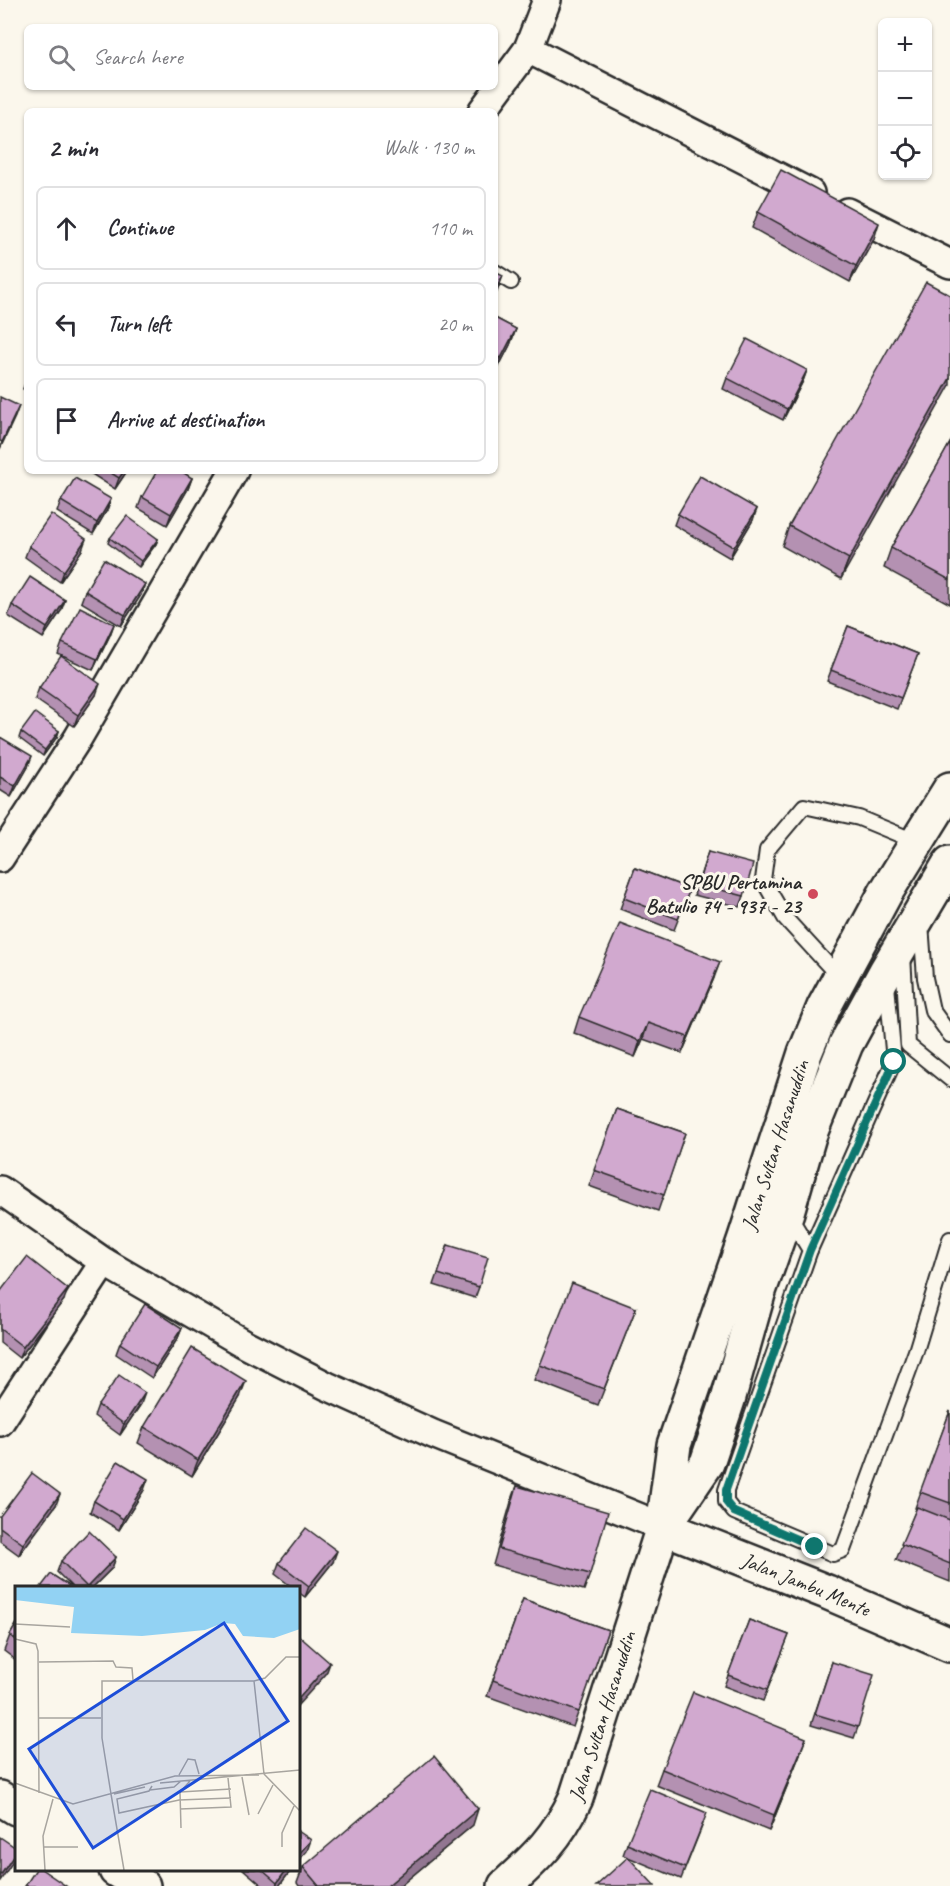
<!DOCTYPE html>
<html lang="en">
<head>
<meta charset="utf-8">
<style>
  :root { --surface:#fff; --page:#f7f7f7; --text:#2b2b33; --muted:#7c7c81; --line:#e1e1e2 }
  body { margin:0; font-family:Caveat,sans-serif; background:var(--page); color:var(--text) }
  .controls { position:absolute; right:18px; top:18px; display:grid; overflow:hidden; border-radius:9px; box-shadow:0 2px 4px #0004 }
  .controls button { width:54px; height:54px; display:grid; place-items:center; padding:0; border:0; border-bottom:2px solid var(--line); background:var(--surface); color:var(--text); font:30px sans-serif }
  .stop { position:absolute; width:18px; height:18px; margin:-14px; border:4px solid #0f766e; border-radius:50%; background:#fff }
  .stop.end { background:#0f766e; border-color:#fff; box-shadow:0 2px 6px #0008 }
  .list { margin:0; padding:0; list-style:none }
  h2 { display:flex; justify-content:space-between; align-items:center; height:78px; margin:0; padding:0 24px; font-size:26px }
  h2 small { font-size:20px; font-weight:400; color:var(--muted) }
  .list li { display:grid; grid-template-columns:39px 1fr auto; gap:18px; align-items:center; box-sizing:border-box; height:84px; margin:0 12px 12px; padding:0 12px; border:2px solid var(--line); border-radius:9px }
  .list b { display:block; font-size:22px; white-space:nowrap }
  .list em { font-size:20px; font-style:normal; color:var(--muted) }
  .icon { flex:none; width:33px; height:33px; fill:none; stroke:currentColor; stroke-width:2; stroke-linecap:round; stroke-linejoin:round }
  .map { position:relative; flex:none; width:950px; height:1886px; overflow:hidden }
  .search { position:absolute; background:var(--surface); box-shadow:0 2px 4px #0004; left:24px; top:24px; width:474px; height:66px; display:flex; align-items:center; gap:15px; box-sizing:border-box; padding:0 21px; border-radius:9px; color:var(--muted); font-size:22px }
  .panel { position:absolute; background:var(--surface); box-shadow:0 2px 4px #0004; left:24px; top:108px; width:474px; height:366px; border-radius:9px }
  .map>svg:first-child { display:block }
  .lines { fill:none; stroke-linecap:round; stroke-linejoin:round }
  .service-casing { stroke:#2b2b2b; stroke-width:18 }
  .minor-casing { stroke:#2b2b2b; stroke-width:32 }
  .secondary-casing { stroke:#2b2b2b; stroke-width:38 }
  .trunk-casing { stroke:#2b2b2b; stroke-width:38 }
  .service { stroke:#fbf7ec; stroke-width:14 }
  .minor { stroke:#fbf7ec; stroke-width:27 }
  .secondary { stroke:#fbf7ec; stroke-width:33 }
  .trunk { stroke:#fbf7ec; stroke-width:33 }
  .wall { fill:#b491b2; stroke:#2b2b2b; stroke-width:1.5 }
  .shaded-wall { fill:#927691; stroke:#2b2b2b; stroke-width:1.5 }
  .building { fill:#d1a9cf; stroke:#2b2b2b; stroke-width:1.5 }
  .route { stroke:#0f766e; stroke-width:8 }
  .poi-dot { fill:#d1495b; stroke:#fbf7ec; stroke-width:2 }
  .labels { text-anchor:middle; dominant-baseline:central; stroke-width:6; stroke-linejoin:round; paint-order:stroke }
  .poi-label { font-size:21px; font-weight:bold; fill:#2b2b2b; stroke:#fbf7ec; text-anchor:end }
  .street-label { font-size:21px; fill:#2b2b2b; stroke:#fbf7ec }
  .inset-road { fill:none; stroke:#a8a59f; stroke-width:1.5 }
  .view { fill:#1d4ed8; fill-opacity:0.15; stroke:#1d4ed8; stroke-width:3 }
  .inset-edge { fill:none; stroke:#2b2b2b; stroke-width:3 }
</style>
</head>
<body>
<div class="map">
<svg width="950" height="1886" viewBox="0 0 950 1886">
  <rect width="100%" height="100%" fill="#fbf7ec"/>
  <filter id="ink" filterUnits="userSpaceOnUse"><feTurbulence type="fractalNoise" baseFrequency=".0167" numOctaves="2"/><feDisplacementMap in="SourceGraphic" scale="12" xChannelSelector="R" yChannelSelector="G"/><feConvolveMatrix kernelMatrix="1 2 1 2 8 2 1 2 1" color-interpolation-filters="sRGB"/></filter>
  <g filter="url(#ink)">
    <g class="lines">
      <!-- service casing -->
      <g class="service-casing">
        <g id="service">
          <path d="M495,272L511,282"/>
          <path d="M921,924L925,978L932,1010L950,1035"/>
          <path d="M903,955L908,1045L950,1079"/>
          <path d="M840,978L785,918L763,880L767,850L804,806L859,818L917,842"/>
          <path d="M788,1214L810,1250L726,1490V1502L734,1512L833,1554L843,1550L916,1351L950,1239"/>
          <path d="M810,1250L894,1061L887,985"/>
        </g>
      </g>
      <!-- minor casing -->
      <g class="minor-casing">
        <g id="minor">
          <path d="M528,49L547,0"/>
          <path d="M482,111L528,49L810,193"/>
          <path d="M847,212L950,264"/>
          <path d="M0,858L78,738L234,471"/>
          <path d="M0,1190L104,1262L243,1343L327,1386L433,1434L663,1527"/>
          <path d="M0,1422L104,1262"/>
        </g>
      </g>
      <!-- secondary casing -->
      <g class="secondary-casing">
        <g id="secondary">
          <path id="s1" d="M663,1527L827,1592L950,1645"/>
          <path d="M0,1798L16,1808"/>
          <path d="M116,1870L143,1886"/>
        </g>
      </g>
      <!-- trunk casing -->
      <g class="trunk-casing">
        <g id="trunk">
          <path d="M666,1523L707,1463L728,1400L758,1294L787,1212L809,1136L846,1044L886,971L950,863"/>
          <path id="s2" d="M505,1886C537,1857 558,1837 576,1798L663,1527L674,1445L745,1238L805,1053L824,1007L886,892L950,789"/>
        </g>
      </g>
      <!-- service -->
      <use href="#service" class="service"/>
      <!-- minor -->
      <use href="#minor" class="minor"/>
      <!-- secondary -->
      <use href="#secondary" class="secondary"/>
      <!-- trunk -->
      <use href="#trunk" class="trunk"/>
    </g>
    <!-- wall -->
    <g class="wall">
      <path d="M758,212L874,239L850,282L752,228Z"/>
      <path d="M950,295L841,579L782,546L789,526Z"/>
      <path d="M495,318L516,329L510,345L495,374Z"/>
      <path d="M807,370L803,381L783,420L723,389L727,378Z"/>
      <path d="M27,378V391L23,389Z"/>
      <path d="M950,443V604L884,568L891,548Z"/>
      <path d="M87,471H127L115,489Z"/>
      <path d="M192,478L188,489L167,525L138,508L142,497Z"/>
      <path d="M111,499L107,510L93,534L57,512L61,501Z"/>
      <path d="M678,514L753,520L730,558L674,525Z"/>
      <path d="M110,538L158,539L156,544L139,567L108,543Z"/>
      <path d="M29,546L82,550L60,582L25,557Z"/>
      <path d="M85,591L141,595L121,626L81,602Z"/>
      <path d="M65,600L61,611L43,638L8,616L12,605Z"/>
      <path d="M114,624L110,635L93,670L58,654L62,643Z"/>
      <path d="M848,626L918,654L897,709L827,681Z"/>
      <path d="M39,688L96,695L74,726L35,699Z"/>
      <path d="M59,731L57,737L43,756L19,738L21,732Z"/>
      <path d="M0,737L28,767L11,797L0,790Z"/>
      <path d="M708,852L744,896L740,907L694,895Z"/>
      <path d="M635,868L690,889L674,930L620,909Z"/>
      <path d="M714,978L682,1053L643,1039L635,1057L574,1033L579,1017Z"/>
      <path d="M617,1109L685,1133L658,1211L589,1186Z"/>
      <path d="M448,1245L479,1287L475,1298L434,1285Z"/>
      <path d="M0,1292L64,1300L19,1358L0,1343Z"/>
      <path d="M636,1308L598,1405L534,1380L540,1365Z"/>
      <path d="M182,1328L178,1338L152,1378L116,1354L120,1343Z"/>
      <path d="M240,1397L192,1476L138,1443L144,1427Z"/>
      <path d="M141,1404L120,1435L94,1416L98,1405Z"/>
      <path d="M950,1411V1582L896,1560L916,1509L915,1508Z"/>
      <path d="M517,1486L590,1574L584,1590L493,1565L511,1502Z"/>
      <path d="M144,1490L119,1530L90,1512L94,1501Z"/>
      <path d="M56,1505L19,1555L0,1541V1516Z"/>
      <path d="M116,1557L112,1568L93,1587H72L57,1572L61,1561Z"/>
      <path d="M333,1562L305,1597L298,1592V1587H292L275,1574L279,1563Z"/>
      <path d="M523,1599L608,1630L573,1727L487,1696Z"/>
      <path d="M749,1620L789,1635L763,1701L724,1686Z"/>
      <path d="M16,1625V1660L4,1651L10,1635Z"/>
      <path d="M832,1662L858,1727L854,1738L811,1725Z"/>
      <path d="M800,1754L769,1831L656,1785L662,1769Z"/>
      <path d="M703,1824L681,1879L623,1855L627,1844Z"/>
      <path d="M473,1825L400,1886H299L297,1883L303,1867Z"/>
      <path d="M243,1869H292L279,1886H263Z"/>
    </g>
    <!-- shaded-wall -->
    <g class="shaded-wall">
      <path d="M879,223L874,239L850,282L856,266Z"/>
      <path d="M503,276L497,292L495,295V290Z"/>
      <path d="M516,329L510,345L495,374L501,358Z"/>
      <path d="M807,370L803,381L783,420L787,409Z"/>
      <path d="M950,378V385L841,579L849,559Z"/>
      <path d="M19,406L15,417L0,449L2,442Z"/>
      <path d="M124,471H127L115,489L119,478Z"/>
      <path d="M192,478L188,489L167,525L171,514Z"/>
      <path d="M111,499L107,510L93,534L97,523Z"/>
      <path d="M757,509L753,520L730,558L734,547Z"/>
      <path d="M86,539L82,550L60,582L64,571Z"/>
      <path d="M158,539L156,544L139,567L141,561Z"/>
      <path d="M145,584L141,595L121,626L125,615Z"/>
      <path d="M65,600L61,611L43,638L47,628Z"/>
      <path d="M114,624L110,635L93,670L97,659Z"/>
      <path d="M100,684L96,695L74,726L78,715Z"/>
      <path d="M59,731L57,737L43,756L45,750Z"/>
      <path d="M32,756L28,767L11,797L15,786Z"/>
      <path d="M720,962L714,978L682,1053L688,1037Z"/>
      <path d="M648,1023L643,1039L635,1057L640,1041Z"/>
      <path d="M68,1289L64,1300L19,1358L23,1347Z"/>
      <path d="M182,1328L178,1338L152,1378L156,1367Z"/>
      <path d="M246,1381L240,1397L192,1476L198,1460Z"/>
      <path d="M145,1393L141,1404L120,1435L124,1424Z"/>
      <path d="M148,1479L144,1490L119,1530L123,1519Z"/>
      <path d="M60,1494L56,1505L19,1555L23,1544Z"/>
      <path d="M337,1551L333,1562L305,1597L309,1586Z"/>
      <path d="M116,1557L112,1568L93,1587H87Z"/>
      <path d="M330,1663L326,1674L298,1705L299,1698Z"/>
      <path d="M806,1738L800,1754L769,1831L774,1815Z"/>
      <path d="M478,1809L473,1825L400,1886H387Z"/>
      <path d="M311,1840L307,1851L298,1861V1855Z"/>
      <path d="M16,1852L14,1860L0,1881V1876Z"/>
      <path d="M287,1869H292L279,1886H276L277,1883Z"/>
    </g>
    <!-- building -->
    <g class="building">
      <path d="M781,170L879,223L856,266L758,212Z"/>
      <path d="M495,272L503,276L495,290Z"/>
      <path d="M926,282L950,295V378L849,559L789,526Z"/>
      <path d="M495,318L516,329L501,358L495,355Z"/>
      <path d="M747,339L807,370L787,409L727,378Z"/>
      <path d="M0,397L19,406L2,442L0,441Z"/>
      <path d="M950,443V580L891,548Z"/>
      <path d="M108,471H124L119,478Z"/>
      <path d="M157,471H181L192,478L171,514L142,497Z"/>
      <path d="M700,476L757,509L734,547L678,514Z"/>
      <path d="M75,478L111,499L97,523L61,501Z"/>
      <path d="M51,514L86,539L64,571L29,546Z"/>
      <path d="M127,516L158,539L141,561L110,538Z"/>
      <path d="M104,559L145,584L125,615L85,591Z"/>
      <path d="M30,577L65,600L47,628L12,605Z"/>
      <path d="M80,607L114,624L97,659L62,643Z"/>
      <path d="M848,626L918,654L901,698L831,670Z"/>
      <path d="M61,656L100,684L78,715L39,688Z"/>
      <path d="M35,713L59,731L45,750L21,732Z"/>
      <path d="M0,737L32,756L15,786L0,777Z"/>
      <path d="M708,852L753,864L744,896L698,884Z"/>
      <path d="M635,868L690,889L678,919L624,898Z"/>
      <path d="M620,923L720,962L688,1037L648,1023L640,1041L579,1017Z"/>
      <path d="M617,1109L685,1133L664,1195L594,1170Z"/>
      <path d="M448,1245L488,1257L479,1287L438,1274Z"/>
      <path d="M27,1257L68,1289L23,1347L0,1329V1292Z"/>
      <path d="M572,1283L636,1308L604,1389L540,1365Z"/>
      <path d="M145,1304L182,1328L156,1367L120,1343Z"/>
      <path d="M192,1348L246,1381L198,1460L144,1427Z"/>
      <path d="M119,1375L145,1393L124,1424L98,1405Z"/>
      <path d="M950,1411V1503L920,1492Z"/>
      <path d="M118,1461L148,1479L123,1519L94,1501Z"/>
      <path d="M32,1473L60,1494L23,1544L0,1527V1516Z"/>
      <path d="M517,1486L608,1512L590,1574L499,1549Z"/>
      <path d="M917,1507L950,1520V1564L901,1544Z"/>
      <path d="M306,1528L337,1551L309,1586L279,1563Z"/>
      <path d="M89,1531L116,1557L87,1587L61,1561Z"/>
      <path d="M51,1574L71,1587H41Z"/>
      <path d="M523,1599L608,1630L579,1712L493,1680Z"/>
      <path d="M749,1620L789,1635L767,1690L728,1675Z"/>
      <path d="M16,1625V1640L10,1635Z"/>
      <path d="M298,1635L330,1663L299,1698L298,1697Z"/>
      <path d="M832,1662L874,1675L858,1727L815,1714Z"/>
      <path d="M693,1692L806,1738L774,1815L662,1769Z"/>
      <path d="M434,1756L478,1809L387,1886H319L303,1867Z"/>
      <path d="M650,1789L707,1813L685,1868L627,1844Z"/>
      <path d="M298,1831L311,1840L298,1855Z"/>
      <path d="M0,1837L16,1848V1852L0,1876Z"/>
      <path d="M628,1857L655,1886H596Z"/>
      <path d="M36,1869H41L66,1886H25Z"/>
      <path d="M261,1869H287L277,1883Z"/>
    </g>
  </g>
  <g class="lines" filter="url(#ink)">
    <!-- route -->
    <path class="route" d="M815,1547L734,1512L726,1502V1490L810,1250L894,1062"/>
  </g>
  <!-- markers -->
  <circle class="poi-dot" cx="813" cy="894" r="6"/>
  <g class="labels">
    <!-- poi labels -->
    <g class="poi-label">
      <text x="801" y="882">SPBU Pertamina<tspan x="801" dy="24">Batulio 74 - 937 - 23</tspan></text>
    </g>
    <!-- street labels -->
    <g class="street-label">
      <text stroke="none"><textPath href="#s2" startOffset="798">Jalan Sultan Hasanuddin</textPath></text>
      <text stroke="none"><textPath href="#s1" startOffset="154">Jalan Jambu Mente</textPath></text>
      <text stroke="none"><textPath href="#s2" startOffset="200">Jalan Sultan Hasanuddin</textPath></text>
    </g>
  </g>
  <!-- overview -->
  <g transform="translate(15 1586)">
    <rect width="285" height="285" fill="#fbf7ec"/>
    <path d="M0,1H285V43L259,52L228,50L220,38L208,37L190,44L127,50L56,47L59,21L0,14Z" fill="#92d2f3"/>
    <path class="inset-road" d="M0,38L55,41M0,53L21,58L23,65L24,207M24,76L98,75L101,81L117,82L118,94M239,95L250,92L271,71H285M23,132H86M249,188L285,225M164,189L173,173L180,174L184,188M227,191L234,229M0,197L58,218L160,190L244,189M145,197L285,184M137,200L134,205L102,213L104,227L164,214L216,212M135,204L159,201L166,195M165,206L216,203M96,208L87,152V95H239L249,188M96,208L109,284M99,208L130,201M165,223L216,221L213,192M243,228L258,199M166,242L165,206L175,195M28,261H63M267,261V247L279,220M30,284L28,250L38,213"/>
    <path class="view" d="M209,37L273,135L78,262L14,163Z"/>
    <rect width="285" height="285" class="inset-edge"/>
  </g>
</svg>
<div class="controls">
<button>+</button>
<button>−</button>
<button><svg class="icon" aria-label="locate" viewBox="0 0 24 24"><circle cx="12" cy="12" r="6"/><path d="M12 2v4M12 18v4M2 12h4M18 12h4"/></svg></button>
</div>
<div class="stop" style="left:894px;top:1062px"></div>
<div class="stop end" style="left:815px;top:1547px"></div>
<div class="search"><svg class="icon" aria-label="search" viewBox="0 0 24 24"><circle cx="10" cy="10" r="6"/><path d="M15 15l6 6"/></svg>Search here</div>
<section class="panel">
<h2>2 min<small>Walk · 130 m</small></h2>
<ul class="list">
<li><svg class="icon" aria-label="ahead" viewBox="0 0 24 24"><path d="M12 20V5M6 11l6-6 6 6"/></svg><div><b>Continue</b></div><em>110 m</em></li>
<li><svg class="icon" aria-label="left" viewBox="0 0 24 24"><path d="M17 20v-9H6M10 6l-5 5 5 5"/></svg><div><b>Turn left</b></div><em>20 m</em></li>
<li><svg class="icon" aria-label="arrive" viewBox="0 0 24 24"><path d="M6 21V4h12l-3 4 3 4H6"/></svg><div><b>Arrive at destination</b></div></li>
</ul>
</section>
</div>
</body>
</html>
